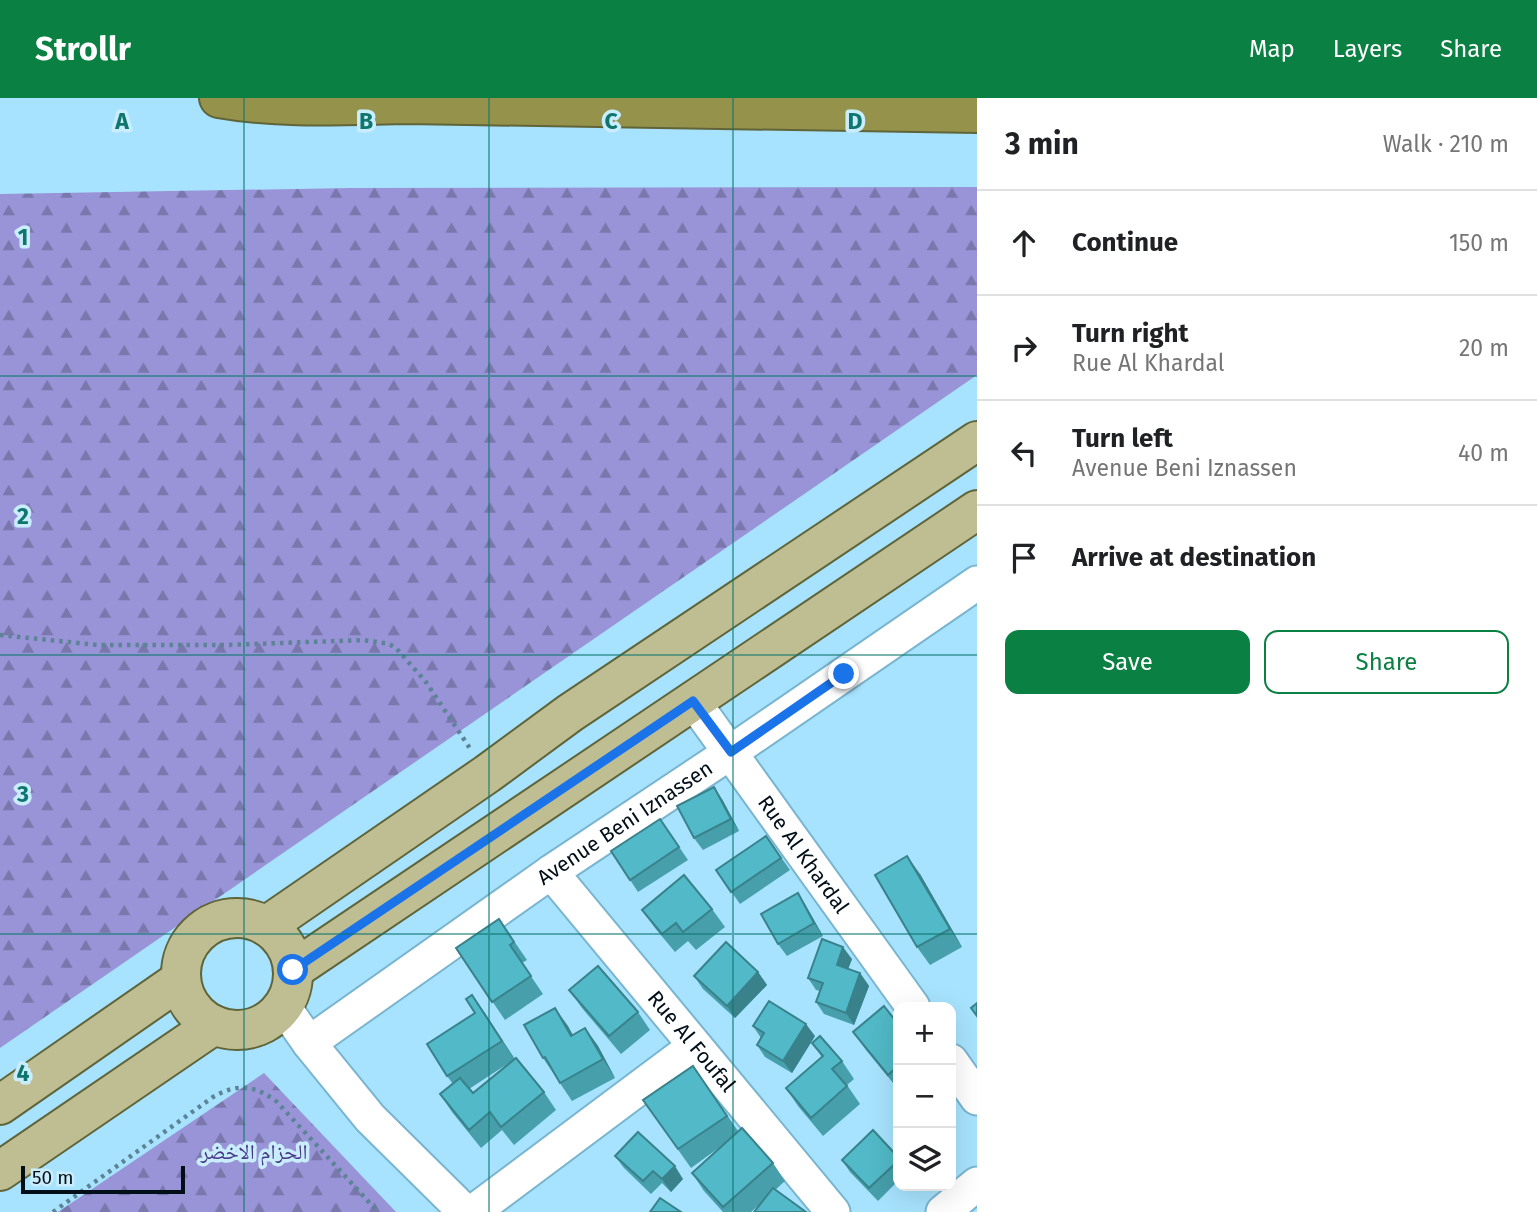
<!DOCTYPE html>
<html lang="en">
<head>
<meta charset="utf-8">
<style>
  :root { --surface:#fff; --page:#f6f6f6; --text:#202124; --muted:#757577; --line:#e0e0e0; --accent:#0b8043 }
  body { margin:0; font-family:"Fira Sans","Noto Naskh Arabic",sans-serif; background:var(--page); color:var(--text) }
  .controls { position:absolute; right:21px; bottom:21px; display:grid; overflow:hidden; border-radius:14px; box-shadow:0 7px 28px #0002 }
  .controls button { width:63px; height:63px; display:grid; place-items:center; padding:0; border:0; border-bottom:2px solid var(--line); background:var(--surface); color:var(--text); font:35px sans-serif }
  .scale { position:absolute; left:21px; bottom:18px; width:164px; box-sizing:border-box; padding-left:7px; border:4px solid #000e17; border-top:0; font-size:19px; line-height:24px; white-space:nowrap; color:#000e17; -webkit-text-stroke:5px #caedfd; paint-order:stroke }
  .stop { position:absolute; width:21px; height:21px; margin:-16px; border:5px solid #1a73e8; border-radius:50%; background:#fff }
  .stop.end { background:#1a73e8; border-color:#fff; box-shadow:0 2px 7px #0008 }
  .list { margin:0; padding:0; list-style:none }
  h2 { display:flex; justify-content:space-between; align-items:center; height:91px; margin:0; padding:0 28px; font-size:30px }
  h2 small { font-size:23px; font-weight:400; color:var(--muted) }
  .list li { display:grid; grid-template-columns:46px 1fr auto; gap:21px; align-items:center; box-sizing:border-box; height:105px; padding:0 28px; border-top:2px solid var(--line) }
  .list b { display:block; font-size:26px; white-space:nowrap }
  .list p { margin:0; font-size:23px; white-space:nowrap; color:var(--muted) }
  .list em { font-size:23px; font-style:normal; color:var(--muted) }
  .actions { display:flex; gap:14px; padding:21px 28px }
  .actions a { flex:1; padding:16px 0; border:2px solid var(--accent); border-radius:14px; text-align:center; font-size:24px; color:var(--accent) }
  .actions .main { background:var(--accent); color:#fff }
  .icon { flex:none; width:38px; height:38px; fill:none; stroke:currentColor; stroke-width:2; stroke-linecap:round; stroke-linejoin:round }
  .map { position:relative; flex:none; width:977px; height:1114px; overflow:hidden }
  header { display:flex; align-items:center; gap:42px; box-sizing:border-box; height:98px; padding:0 35px; background:var(--accent); color:#fff }
  header strong { font-size:33px }
  nav { display:flex; gap:38px; margin-inline-start:auto; font-size:24px }
  main { display:flex }
  aside { flex:1; background:var(--surface) }
  .map>svg:first-child { display:block }
  .forest { fill:url(#forest-firs) }
  .lines { fill:none; stroke-linecap:round; stroke-linejoin:round }
  .minor-casing { stroke:#7ab5cf; stroke-width:37 }
  .major-casing { stroke:#606439; stroke-width:42 }
  .highway-casing { stroke:#606439; stroke-width:42 }
  .path { stroke:#5c8396; stroke-width:4.5; stroke-dasharray:3.5 5; stroke-linecap:butt }
  .minor { stroke:#fff; stroke-width:33 }
  .major { stroke:#bfbe93; stroke-width:38 }
  .highway { stroke:#94924b; stroke-width:38 }
  .wall { fill:#469fab; fill-rule:evenodd }
  .shaded-wall { fill:#39828b }
  .building { fill:#51b9c7; stroke:#39828b; stroke-width:2 }
  .route { stroke:#1a73e8; stroke-width:9 }
  .grid { fill:none; stroke:#0f766e; stroke-width:2; stroke-opacity:0.55 }
  .labels { text-anchor:middle; dominant-baseline:central; stroke-width:7; stroke-linejoin:round; paint-order:stroke }
  .street-label { font-size:21px; fill:#000e17; stroke:#caedfd }
  .park-label { font-size:21px; fill:#463888; stroke:#caedfd }
  .grid-label { font-size:23px; text-anchor:middle; font-weight:bold; fill:#0f766e; stroke:#caedfd; stroke-width:7; stroke-linejoin:round; paint-order:stroke }
</style>
</head>
<body>
<header>
<strong>Strollr</strong>
<nav><a>Map</a><a>Layers</a><a>Share</a></nav>
</header>
<main>
<div class="map">
<svg width="977" height="1114" viewBox="0 0 977 1114">
  <defs>
    <pattern id="forest-firs" width="22" height="20" patternUnits="userSpaceOnUse" patternTransform="scale(1.75)"><rect width="22" height="20" fill="#9994d7"/><path d="M5 1l3.5 6h-7zM16 11l3.5 6h-7z" fill="#7a77ad"/></pattern>
  </defs>
  <rect width="100%" height="100%" fill="#a7e3fe"/>
  <!-- forest -->
  <g class="forest">
    <path d="M977,89V277L0,950V96L351,90Z"/>
    <path d="M264,975L396,1114H58Z"/>
  </g>
  <g class="lines">
    <!-- minor casing -->
    <g class="minor-casing">
      <g id="minor">
        <path id="s1" d="M693,603L913,909"/>
        <path id="s2" d="M551,774L833,1114"/>
        <path d="M284,909L309,945L370,1020L465,1114"/>
        <path id="s3" d="M309,945L551,774L731,654L977,485"/>
        <path d="M951,963L977,1000"/>
        <path d="M473,1114L695,948"/>
        <path d="M943,1114L977,1086"/>
      </g>
    </g>
    <!-- major casing -->
    <g class="major-casing">
      <g id="major">
        <circle cx="237" cy="876" r="56"/>
        <path d="M266,828L487,676L570,615L977,343"/>
        <path d="M293,872L977,412"/>
        <path d="M0,1007L180,882"/>
        <path d="M0,1073L214,927"/>
      </g>
    </g>
    <!-- highway casing -->
    <g class="highway-casing">
      <path id="highway" d="M219,0C281,11 345,7 407,6L977,15"/>
    </g>
    <!-- path -->
    <g class="path">
      <path d="M0,537L97,547H226L364,542L389,546L396,550L426,584L471,652"/>
      <path d="M53,1114L213,999C237,985 255,987 277,1004L378,1114"/>
    </g>
    <!-- minor -->
    <use href="#minor" class="minor"/>
    <!-- major -->
    <use href="#major" class="major"/>
    <!-- highway -->
    <use href="#highway" class="highway"/>
  </g>
  <!-- wall -->
  <g class="wall">
    <path d="M722,701L739,733L703,752L694,740Z"/>
    <path d="M660,721L688,762L638,794L611,753Z"/>
    <path d="M766,738L790,772L740,806L716,772Z"/>
    <path d="M920,776L962,849L930,867L917,849Z"/>
    <path d="M798,795L806,808L823,838L787,858L778,846Z"/>
    <path d="M712,811L725,829L696,852L688,843L675,854L655,830L642,812Z"/>
    <path d="M499,821L527,862L522,865L543,896L505,922L456,850Z"/>
    <path d="M852,861L848,871L860,875L869,888L854,927L824,916L816,904L820,893L816,892L808,880Z"/>
    <path d="M758,874L767,887L735,920L703,891L694,878Z"/>
    <path d="M569,892L638,914L650,932L621,956L582,910Z"/>
    <path d="M472,897L515,961L544,994L556,1012L514,1047L502,1032L481,1050L452,1014L440,996L453,986L447,978L475,915ZM512,963L473,995L469,991Z"/>
    <path d="M555,910L573,937L585,930L598,948L615,980L572,1003L543,960Z"/>
    <path d="M898,926V991L866,952L853,934Z"/>
    <path d="M753,928L815,938L792,975L765,959L757,947L761,940Z"/>
    <path d="M812,945L842,963L854,981L847,987L860,1006L823,1038L798,1008L786,990L822,959Z"/>
    <path d="M693,968L738,1033L773,1065L785,1083L751,1114H723L704,1093L692,1075L720,1049L691,1070L643,1002Z"/>
    <path d="M615,1058L683,1081L671,1094L662,1085L651,1096L624,1070Z"/>
    <path d="M898,1059V1083L878,1103L850,1074L842,1062Z"/>
  </g>
  <!-- shaded-wall -->
  <g class="shaded-wall">
    <path d="M714,689L722,701L739,733L731,721Z"/>
    <path d="M907,758L920,776L962,849L950,831Z"/>
    <path d="M798,795L806,808L823,838L814,825Z"/>
    <path d="M843,849L852,861L845,879L837,867Z"/>
    <path d="M758,874L767,887L735,920L727,908Z"/>
    <path d="M860,875L869,888L854,927L846,915Z"/>
    <path d="M472,897L485,915L515,962L502,943Z"/>
    <path d="M555,910L568,928L583,956L571,938Z"/>
    <path d="M806,926L815,938L792,975L783,963Z"/>
    <path d="M585,930L598,948L615,980L603,961Z"/>
    <path d="M675,1068L683,1081L671,1094L662,1081Z"/>
  </g>
  <!-- building -->
  <g class="building">
    <path d="M714,689L731,721L694,740L677,708Z"/>
    <path d="M660,721L679,749L630,782L611,753Z"/>
    <path d="M766,738L781,760L731,794L716,772Z"/>
    <path d="M907,758L950,831L917,849L875,777Z"/>
    <path d="M684,777L712,811L683,834L676,825L662,836L642,812Z"/>
    <path d="M798,795L814,825L778,846L761,816Z"/>
    <path d="M499,821L514,844L510,847L531,878L492,904L456,850Z"/>
    <path d="M822,841L843,849L837,867L860,875L846,915L816,904L823,885L808,880Z"/>
    <path d="M726,844L758,874L727,908L694,878Z"/>
    <path d="M598,868L638,914L609,938L569,892Z"/>
    <path d="M472,897L502,943L447,978L427,946L475,915L466,901Z"/>
    <path d="M769,903L806,926L783,963L757,947L764,935L753,928Z"/>
    <path d="M977,905V918L971,910Z"/>
    <path d="M884,908L898,926V968L888,977L853,934Z"/>
    <path d="M555,910L571,938L585,930L603,961L560,985L545,959L543,960L524,927Z"/>
    <path d="M820,938L842,963L832,971L847,988L811,1020L786,990L823,958L812,945Z"/>
    <path d="M516,960L544,994L501,1029L490,1014L469,1032L440,996L460,980L473,995Z"/>
    <path d="M693,968L727,1018L678,1051L643,1002Z"/>
    <path d="M742,1030L773,1065L723,1109L692,1075Z"/>
    <path d="M873,1032L898,1059V1063L869,1090L842,1062Z"/>
    <path d="M638,1034L675,1068L662,1081L653,1073L643,1083L615,1058Z"/>
    <path d="M773,1090L806,1114H754Z"/>
    <path d="M660,1100L681,1114H650Z"/>
  </g>
  <g class="lines">
    <!-- route -->
    <path class="route" d="M293,872L693,603L731,654L844,576"/>
  </g>
  <!-- grid -->
  <path class="grid" d="M244,0V1114M489,0V1114M733,0V1114M0,278H977M0,557H977M0,836H977"/>
  <g class="labels">
    <!-- street labels -->
    <g class="street-label">
      <text stroke="none"><textPath href="#s3" startOffset="385">Avenue Beni Iznassen</textPath></text>
      <text stroke="none"><textPath href="#s1" startOffset="189">Rue Al Khardal</textPath></text>
      <text stroke="none"><textPath href="#s2" startOffset="220">Rue Al Foufal</textPath></text>
    </g>
    <!-- park labels -->
    <g class="park-label">
      <text x="254" y="1054">الحزام الاخضر</text>
    </g>
  </g>
  <g class="grid-label">
    <text x="122" y="31">A</text>
    <text x="366" y="31">B</text>
    <text x="611" y="31">C</text>
    <text x="855" y="31">D</text>
    <text x="23" y="147">1</text>
    <text x="23" y="426">2</text>
    <text x="23" y="704">3</text>
    <text x="23" y="983">4</text>
  </g>
</svg>
<div class="controls">
<button>+</button>
<button>−</button>
<button><svg class="icon" aria-label="layers" viewBox="0 0 24 24"><path d="M12 4l9 5-9 5-9-5zM3 14l9 5 9-5"/></svg></button>
</div>
<div class="scale">50 m</div>
<div class="stop" style="left:293px;top:872px"></div>
<div class="stop end" style="left:844px;top:576px"></div>
</div>
<aside>
<h2>3 min<small>Walk · 210 m</small></h2>
<ul class="list">
<li><svg class="icon" aria-label="ahead" viewBox="0 0 24 24"><path d="M12 20V5M6 11l6-6 6 6"/></svg><div><b>Continue</b></div><em>150 m</em></li>
<li><svg class="icon" aria-label="right" viewBox="0 0 24 24"><path d="M7 20v-9h11M14 6l5 5-5 5"/></svg><div><b>Turn right</b><p>Rue Al Khardal</p></div><em>20 m</em></li>
<li><svg class="icon" aria-label="left" viewBox="0 0 24 24"><path d="M17 20v-9H6M10 6l-5 5 5 5"/></svg><div><b>Turn left</b><p>Avenue Beni Iznassen</p></div><em>40 m</em></li>
<li><svg class="icon" aria-label="arrive" viewBox="0 0 24 24"><path d="M6 21V4h12l-3 4 3 4H6"/></svg><div><b>Arrive at destination</b></div></li>
</ul>
<div class="actions"><a class="main">Save</a><a>Share</a></div>
</aside>
</main>
</body>
</html>
